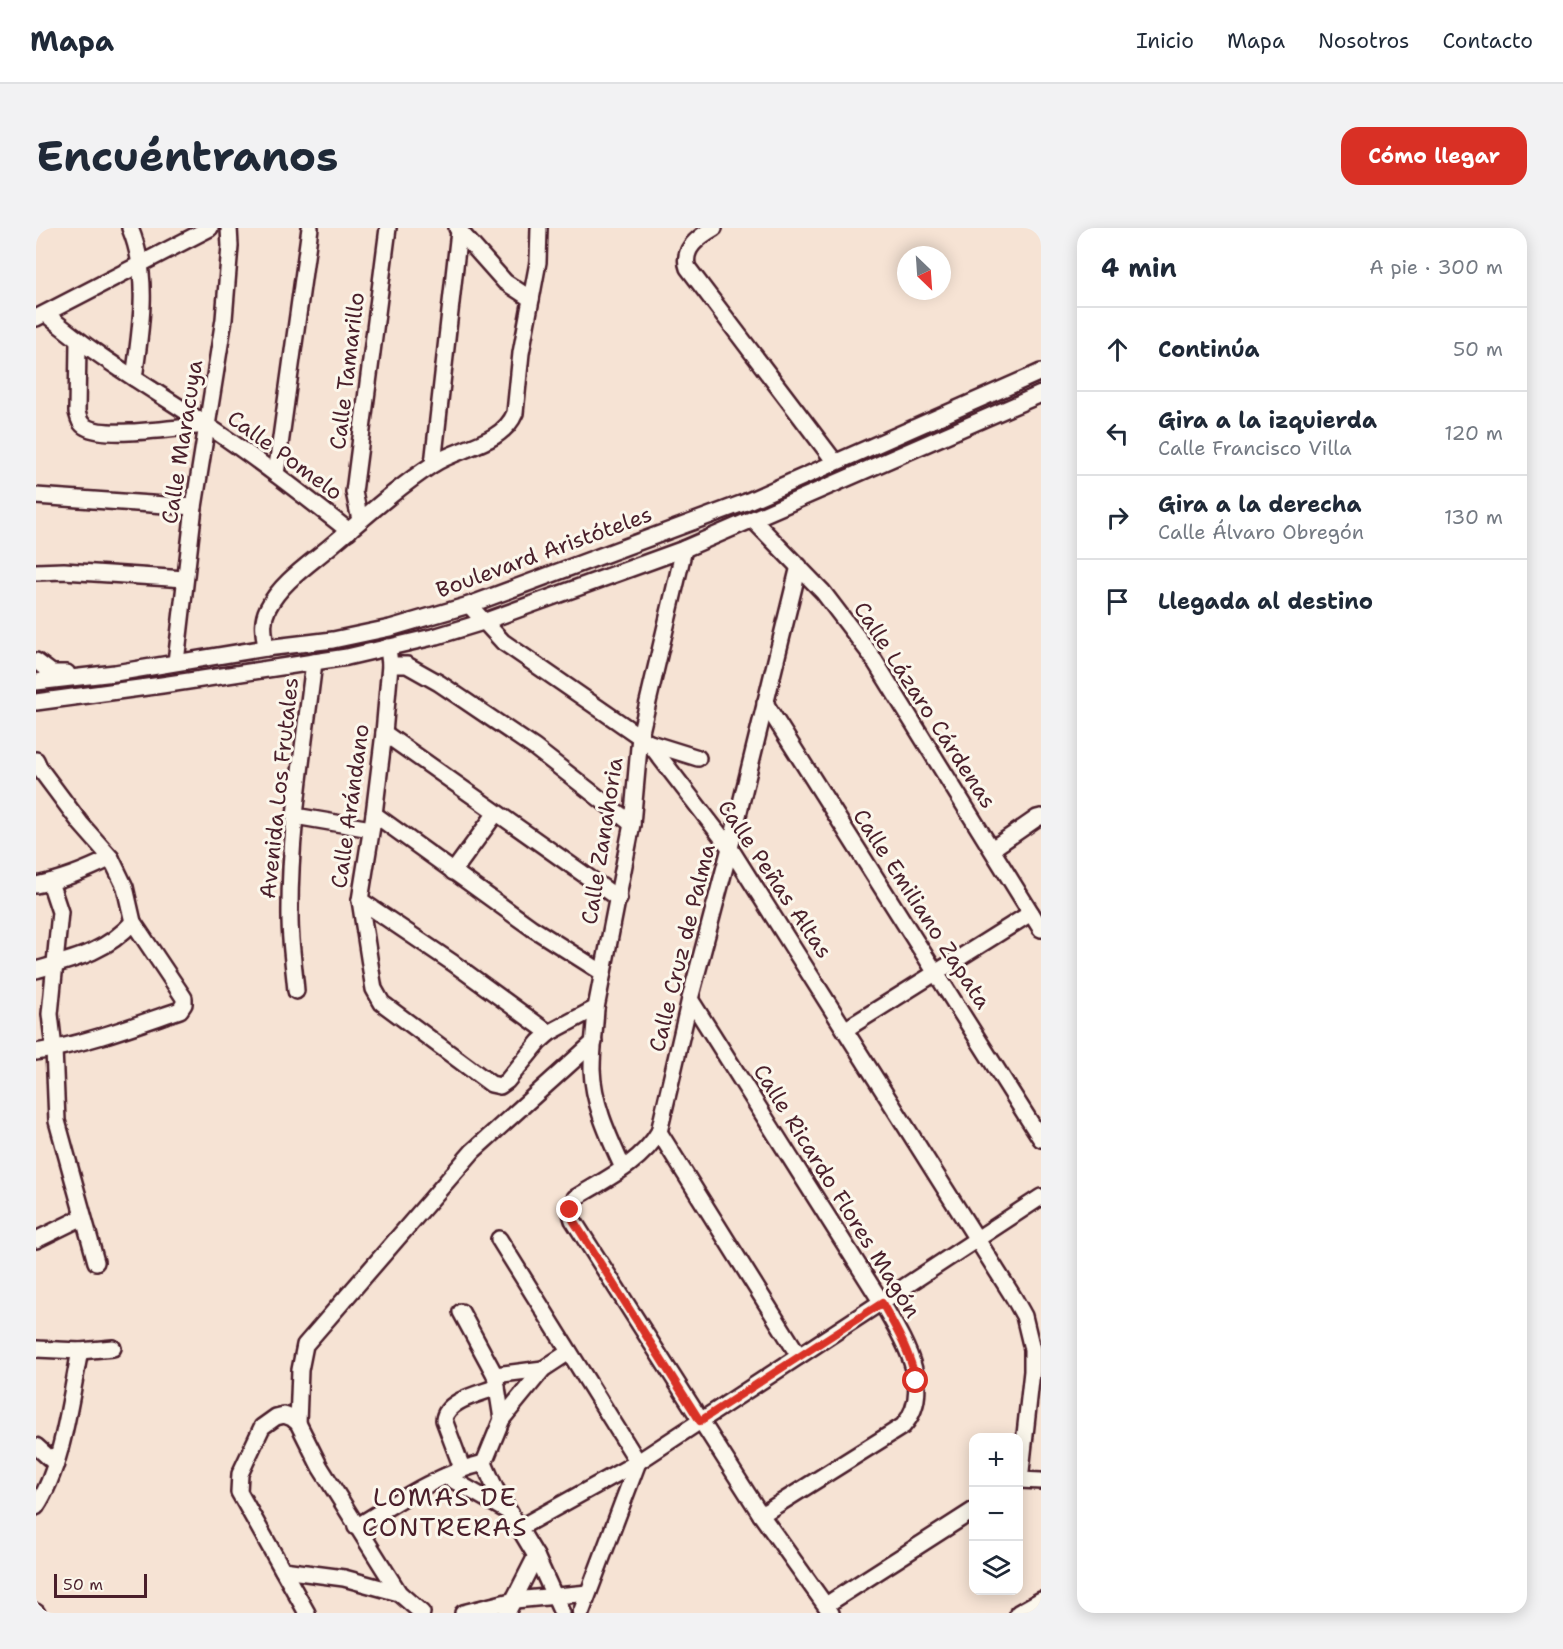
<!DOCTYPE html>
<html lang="es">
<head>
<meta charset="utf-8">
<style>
  :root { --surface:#fff; --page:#f2f2f3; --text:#1f2937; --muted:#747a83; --line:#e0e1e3; --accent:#d93025 }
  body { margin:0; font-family:"Shantell Sans",sans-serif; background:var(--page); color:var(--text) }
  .controls { position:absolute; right:18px; bottom:18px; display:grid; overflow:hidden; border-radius:12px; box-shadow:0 3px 15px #0003 }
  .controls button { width:54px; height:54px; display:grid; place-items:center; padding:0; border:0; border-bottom:2px solid var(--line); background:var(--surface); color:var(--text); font:30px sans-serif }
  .compass { position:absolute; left:861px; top:18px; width:54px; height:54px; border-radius:50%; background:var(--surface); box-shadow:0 3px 15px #0003; rotate:155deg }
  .scale { position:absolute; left:18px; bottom:15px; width:93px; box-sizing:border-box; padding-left:6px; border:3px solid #4a1f2b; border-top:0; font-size:16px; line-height:21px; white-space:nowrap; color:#4a1f2b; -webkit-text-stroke:4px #fbf7ec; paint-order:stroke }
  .stop { position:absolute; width:18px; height:18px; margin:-14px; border:4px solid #d93025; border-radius:50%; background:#fff }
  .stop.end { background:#d93025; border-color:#fff; box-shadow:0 2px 6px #0008 }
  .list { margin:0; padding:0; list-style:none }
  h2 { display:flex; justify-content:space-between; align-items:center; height:78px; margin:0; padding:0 24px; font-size:26px }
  h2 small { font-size:20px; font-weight:400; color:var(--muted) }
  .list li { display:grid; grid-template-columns:39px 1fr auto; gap:18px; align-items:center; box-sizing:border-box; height:84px; padding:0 24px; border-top:2px solid var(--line) }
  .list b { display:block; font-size:22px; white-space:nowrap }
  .list p { margin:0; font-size:20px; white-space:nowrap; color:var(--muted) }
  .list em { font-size:20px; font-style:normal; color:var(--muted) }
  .icon { flex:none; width:33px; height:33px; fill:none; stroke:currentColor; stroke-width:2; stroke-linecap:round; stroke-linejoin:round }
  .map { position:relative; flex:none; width:1005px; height:1385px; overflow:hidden; border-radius:18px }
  header { display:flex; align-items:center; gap:36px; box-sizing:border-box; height:84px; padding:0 30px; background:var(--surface); border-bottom:2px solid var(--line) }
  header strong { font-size:28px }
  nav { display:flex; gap:33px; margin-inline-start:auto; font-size:21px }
  .intro { display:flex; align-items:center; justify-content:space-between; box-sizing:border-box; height:144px; padding:0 36px }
  h1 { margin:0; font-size:42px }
  .button { padding:15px 27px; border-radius:18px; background:var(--accent); color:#fff; font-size:21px; font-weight:700 }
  main { display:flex; gap:36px; padding:0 36px }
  aside { flex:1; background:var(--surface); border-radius:18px; box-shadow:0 3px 15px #0003 }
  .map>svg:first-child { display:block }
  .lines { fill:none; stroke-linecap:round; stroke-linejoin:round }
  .minor-casing { stroke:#4a1f2b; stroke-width:20 }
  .minor { stroke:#fbf7ec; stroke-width:15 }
  .route { stroke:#d93025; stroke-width:8 }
  .labels { text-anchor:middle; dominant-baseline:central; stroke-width:6; stroke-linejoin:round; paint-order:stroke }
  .street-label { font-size:22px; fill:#4a1f2b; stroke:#fbf7ec }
  .quarter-label { font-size:26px; letter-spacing:1.5px; fill:#4a1f2b; stroke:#fbf7ec }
</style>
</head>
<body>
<header>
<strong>Mapa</strong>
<nav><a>Inicio</a><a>Mapa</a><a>Nosotros</a><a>Contacto</a></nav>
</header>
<div class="intro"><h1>Encuéntranos</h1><a class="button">Cómo llegar</a></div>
<main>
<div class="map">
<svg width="1005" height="1385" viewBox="0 0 1005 1385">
  <rect width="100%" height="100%" fill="#f6e3d4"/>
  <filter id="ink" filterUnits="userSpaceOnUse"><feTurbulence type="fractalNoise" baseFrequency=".0167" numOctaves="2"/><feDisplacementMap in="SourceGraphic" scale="12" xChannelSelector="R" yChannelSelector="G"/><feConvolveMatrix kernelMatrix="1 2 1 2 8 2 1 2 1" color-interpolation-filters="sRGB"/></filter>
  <g filter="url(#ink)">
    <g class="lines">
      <!-- minor casing -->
      <g class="minor-casing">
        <g id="minor">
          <path d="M94,0C114,48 105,100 98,150"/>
          <path d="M421,0L469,54L495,71"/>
          <path d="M678,0C664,8 645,21 652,40L799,234"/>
          <path d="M10,86C59,128 115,160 169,196C219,229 266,266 313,303"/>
          <path d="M0,90L174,0"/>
          <path d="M42,113L41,184C43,191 44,196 50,199C70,211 145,199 171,197"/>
          <path d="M397,236L423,3"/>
          <path d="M240,246L274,0"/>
          <path d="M0,268L158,279"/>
          <path d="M324,292L318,264L352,0"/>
          <path d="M717,292L787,364L835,427L1005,701"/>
          <path d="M763,338L694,620L654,771L623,904C605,935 568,952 539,970C533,978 534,983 537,992L725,1287L795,1385"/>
          <path d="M0,344L28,343L149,351"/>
          <path d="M433,377L467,414L613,515L694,620L978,1070L988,1088L996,1121V1143L984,1252"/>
          <path d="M352,419L354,437L348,505L338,586L324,672L336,749L338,761L346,775L455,856L464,858L471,853L503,814L513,805L560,780L596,596L604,508L648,321"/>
          <path d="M230,420C228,405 225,394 232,380C245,354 275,335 297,316C329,289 361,260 396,237C422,219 466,217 479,185L485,125L502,34L503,0"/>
          <path d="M0,433L16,445H31"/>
          <path d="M140,434L158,279L188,91L194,18L193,0"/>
          <path d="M354,437H371L403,455L499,520L596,596"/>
          <path d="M0,454L79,445L230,420L297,412L354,400L433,377L710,274L1005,144"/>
          <path d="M0,474L126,457L311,429L401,408L447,394L648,321L1005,166"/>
          <path d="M729,475L1005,911"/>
          <path d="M348,505L583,671"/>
          <path d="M614,515L662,530"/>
          <path d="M0,532L4,541L45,596L75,630L89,659L97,694L148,770V776L144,782C97,798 49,816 0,824"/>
          <path d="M338,586L496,700L567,745"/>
          <path d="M259,588L335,601"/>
          <path d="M956,621L1001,590L1005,589"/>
          <path d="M417,644L460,585"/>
          <path d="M14,654L24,684L14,786L18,821L21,893L60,1034"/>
          <path d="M0,657C26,652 51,642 75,630"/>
          <path d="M324,672L417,735L513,805"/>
          <path d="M0,742C39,731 70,724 97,694"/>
          <path d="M260,763C258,738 254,714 254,690C253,604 268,518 278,434"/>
          <path d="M654,771L846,1075C866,1110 900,1161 867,1198L725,1287"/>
          <path d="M560,780C559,800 556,821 556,841C557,876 573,909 587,940"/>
          <path d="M810,801L995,685"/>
          <path d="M623,904L763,1128"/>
          <path d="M463,1011L602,1234L545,1385"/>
          <path d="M0,1012L47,989"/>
          <path d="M425,1084L459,1147L466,1191L448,1235L459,1260L500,1328L526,1385"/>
          <path d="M0,1121L44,1123L77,1120"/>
          <path d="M459,1147L507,1141"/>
          <path d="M466,1191L507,1141L533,1124"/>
          <path d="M262,1195L264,1142L269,1117L437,923L558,814"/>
          <path d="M0,1218L20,1236"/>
          <path d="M426,1240L408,1192C410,1172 444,1166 461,1159"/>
          <path d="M410,1248L473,1284"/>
          <path d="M984,1252L1005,1253"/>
          <path d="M0,1279C27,1238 34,1171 44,1123"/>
          <path d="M320,1299C361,1274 401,1246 448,1235"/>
          <path d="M483,1300L602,1234L1005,969"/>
          <path d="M247,1342L308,1350L363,1365"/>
          <path d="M790,1377L938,1282"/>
          <path d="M0,1384L1,1385"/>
          <path d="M271,1385L203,1264L204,1246L226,1199L240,1189L248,1187L256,1190L262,1195L284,1239L363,1365L386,1385"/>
          <path d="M427,1385L479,1372L552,1365"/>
          <path d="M471,1385L500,1328"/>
          <path d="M982,1385L1005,1372"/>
        </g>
      </g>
      <!-- minor -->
      <use href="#minor" class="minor"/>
    </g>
  </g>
  <g class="lines" filter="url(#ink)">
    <!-- route -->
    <path class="route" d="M534,982L537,992L664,1193L846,1075C860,1100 874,1124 880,1153"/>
  </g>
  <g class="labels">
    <!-- street labels -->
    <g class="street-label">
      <text transform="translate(311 143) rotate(-83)">Calle Tamarillo</text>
      <text transform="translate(146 214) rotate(-81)">Calle Maracuya</text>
      <text transform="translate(249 227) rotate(36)">Calle Pomelo</text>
      <text transform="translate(508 324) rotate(-20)">Boulevard Aristóteles</text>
      <text transform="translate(889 477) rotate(57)">Calle Lázaro Cárdenas</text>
      <text transform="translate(243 560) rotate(-84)">Avenida Los Frutales</text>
      <text transform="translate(314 578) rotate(-82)">Calle Arándano</text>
      <text transform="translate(566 613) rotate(-81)">Calle Zanahoria</text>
      <text transform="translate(739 651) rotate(56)">Calle Peñas Altas</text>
      <text transform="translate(886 681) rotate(57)">Calle Emiliano Zapata</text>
      <text transform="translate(646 720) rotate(-76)">Calle Cruz de Palma</text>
      <text transform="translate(801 963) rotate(58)">Calle Ricardo Flores Magón</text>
    </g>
    <!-- quarter labels -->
    <g class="quarter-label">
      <text x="409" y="1268">LOMAS DE<tspan x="409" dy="30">CONTRERAS</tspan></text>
    </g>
  </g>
</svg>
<div class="controls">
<button>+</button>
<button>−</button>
<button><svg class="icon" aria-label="layers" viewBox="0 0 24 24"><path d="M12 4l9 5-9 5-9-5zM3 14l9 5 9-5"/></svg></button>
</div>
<svg class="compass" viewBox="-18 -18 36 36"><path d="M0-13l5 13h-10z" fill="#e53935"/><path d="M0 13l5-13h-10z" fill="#747a83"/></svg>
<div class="scale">50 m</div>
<div class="stop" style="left:880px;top:1153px"></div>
<div class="stop end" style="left:534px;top:982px"></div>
</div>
<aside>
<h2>4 min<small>A pie · 300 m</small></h2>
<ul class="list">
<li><svg class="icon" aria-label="ahead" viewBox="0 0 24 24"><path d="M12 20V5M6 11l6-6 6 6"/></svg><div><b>Continúa</b></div><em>50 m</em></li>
<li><svg class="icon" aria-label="left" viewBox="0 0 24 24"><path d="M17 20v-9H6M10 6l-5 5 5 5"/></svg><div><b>Gira a la izquierda</b><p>Calle Francisco Villa</p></div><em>120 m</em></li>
<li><svg class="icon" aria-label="right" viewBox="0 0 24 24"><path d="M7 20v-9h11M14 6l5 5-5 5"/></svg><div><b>Gira a la derecha</b><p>Calle Álvaro Obregón</p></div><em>130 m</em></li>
<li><svg class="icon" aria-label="arrive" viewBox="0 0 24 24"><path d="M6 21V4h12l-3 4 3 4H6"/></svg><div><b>Llegada al destino</b></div></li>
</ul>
</aside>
</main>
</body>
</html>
